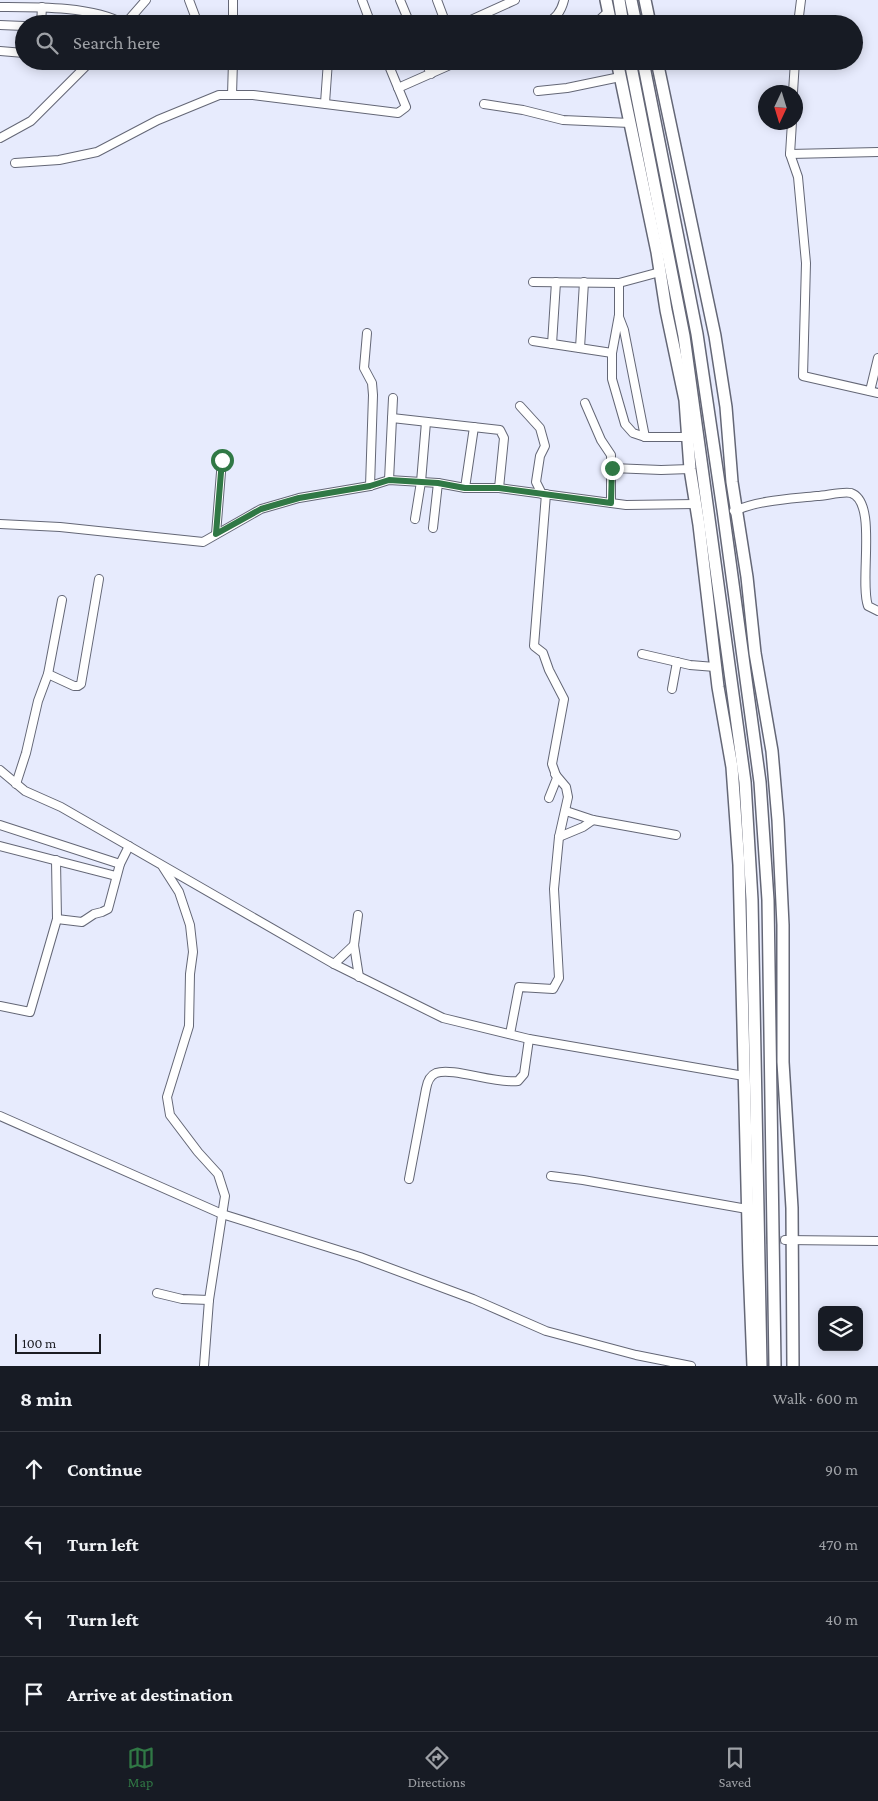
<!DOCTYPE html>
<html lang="en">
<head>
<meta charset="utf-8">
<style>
  :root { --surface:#171b24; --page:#242831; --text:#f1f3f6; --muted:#9ea1a6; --line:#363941; --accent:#307845 }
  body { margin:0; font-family:"Crimson Pro",serif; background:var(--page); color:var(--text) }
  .controls { position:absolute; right:15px; bottom:15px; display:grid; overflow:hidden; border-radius:8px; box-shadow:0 2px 12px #0003 }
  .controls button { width:45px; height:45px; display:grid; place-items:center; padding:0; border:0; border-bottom:1px solid var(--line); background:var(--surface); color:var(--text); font:25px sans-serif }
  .compass { position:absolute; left:758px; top:85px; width:45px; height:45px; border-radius:50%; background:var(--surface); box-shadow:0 2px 12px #0003; rotate:184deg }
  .scale { position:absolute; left:15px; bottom:12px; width:86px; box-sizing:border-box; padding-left:5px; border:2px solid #1b1c22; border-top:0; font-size:14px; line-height:18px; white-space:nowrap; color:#1b1c22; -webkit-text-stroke:4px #e7ebfd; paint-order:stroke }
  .stop { position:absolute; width:15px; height:15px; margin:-11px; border:4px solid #307845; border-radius:50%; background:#fff }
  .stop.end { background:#307845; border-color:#fff; box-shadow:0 1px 5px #0008 }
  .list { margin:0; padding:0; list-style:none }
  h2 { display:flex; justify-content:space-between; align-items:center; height:65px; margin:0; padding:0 20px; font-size:21px }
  h2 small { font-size:16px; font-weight:400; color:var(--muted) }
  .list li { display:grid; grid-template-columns:32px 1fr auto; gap:15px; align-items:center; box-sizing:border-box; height:75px; padding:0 20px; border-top:1px solid var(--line) }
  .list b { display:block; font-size:19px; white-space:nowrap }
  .list em { font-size:16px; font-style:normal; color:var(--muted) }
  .icon { flex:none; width:28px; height:28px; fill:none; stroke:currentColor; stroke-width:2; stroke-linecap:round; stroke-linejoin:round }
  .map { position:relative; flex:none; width:878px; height:1366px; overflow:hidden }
  .search { position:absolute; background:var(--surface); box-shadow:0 2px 12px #0003; left:15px; right:15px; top:15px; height:55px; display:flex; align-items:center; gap:12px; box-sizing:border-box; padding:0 18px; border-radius:28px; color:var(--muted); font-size:19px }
  .sheet { height:365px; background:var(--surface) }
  nav { display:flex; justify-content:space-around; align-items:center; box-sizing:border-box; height:70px; border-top:1px solid var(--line); background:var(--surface); font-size:14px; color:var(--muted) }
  nav a { display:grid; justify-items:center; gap:2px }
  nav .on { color:var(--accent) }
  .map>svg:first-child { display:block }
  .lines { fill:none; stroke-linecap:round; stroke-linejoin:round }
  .minor-tunnel { stroke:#bec2d1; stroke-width:8; stroke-dasharray:8 4; stroke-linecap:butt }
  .minor-casing { stroke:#646776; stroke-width:10 }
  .highway-casing { stroke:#646776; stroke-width:14 }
  .minor { stroke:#fff; stroke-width:8 }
  .highway { stroke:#fff; stroke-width:11 }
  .route { stroke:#307845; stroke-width:6 }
</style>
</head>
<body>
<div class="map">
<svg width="878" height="1366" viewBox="0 0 878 1366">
  <rect width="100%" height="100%" fill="#e7ebfd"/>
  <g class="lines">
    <!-- minor-tunnel -->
    <path class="minor-tunnel" d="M754,1240H785"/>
    <!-- minor casing -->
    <g class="minor-casing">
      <g id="minor">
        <path d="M189,0L198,24"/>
        <path d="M362,0L371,24"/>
        <path d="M400,0L410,24"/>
        <path d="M437,0L446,24"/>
        <path d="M0,7C35,7 93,6 124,24"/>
        <path d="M41,24L42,7"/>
        <path d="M125,24L146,0"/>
        <path d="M233,24V0"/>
        <path d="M462,24L515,0"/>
        <path d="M545,24C556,18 561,12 564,0"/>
        <path d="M595,24L608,12"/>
        <path d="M798,24L801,0"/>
        <path d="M0,25L24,26"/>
        <path d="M0,51L24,53"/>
        <path d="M71,61L87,65"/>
        <path d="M425,61L431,74"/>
        <path d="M398,88L459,61"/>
        <path d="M538,91L567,88L620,77"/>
        <path d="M793,92L795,61"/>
        <path d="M232,95L233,61"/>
        <path d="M325,103L328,61"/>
        <path d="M484,104L523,110L563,120L630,123"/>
        <path d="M792,122L790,154L798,177L806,263L803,376L878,393"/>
        <path d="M0,138L31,121L91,61"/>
        <path d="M790,154L878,152"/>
        <path d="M15,163L59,160L97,152L158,120L219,95H253L398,113L406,107L387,61"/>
        <path d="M533,282L619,283L660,272"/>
        <path d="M619,283V315L612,353V379L625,424L633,433L645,437H688"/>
        <path d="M619,317L624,330L645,437"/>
        <path d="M367,333L364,368L372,383L373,395L370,486"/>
        <path d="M533,341L612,353"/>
        <path d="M552,344L556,282"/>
        <path d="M580,348L584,282"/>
        <path d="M870,391L878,358"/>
        <path d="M585,403L601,440L611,455V503"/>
        <path d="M520,406L540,428L545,446L540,456L536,482L542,494"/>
        <path d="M392,418L500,430L504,438L499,488"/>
        <path d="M612,468L661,470L690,469"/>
        <path d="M389,480L393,398"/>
        <path d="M465,488L474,427"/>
        <path d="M546,494L534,646L543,653L549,670L564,699L552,764L557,778L549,798"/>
        <path d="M734,511C759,500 790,499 817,496C825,496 843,491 851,493C878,502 859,580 868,606L878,611"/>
        <path d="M415,519L421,482L426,422"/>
        <path d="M0,524L60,527L203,542L261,509L299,498L370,486L389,480L438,483L465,488H499L626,505L695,504"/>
        <path d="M433,528L438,483"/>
        <path d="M216,534L222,460"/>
        <path d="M642,654L690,665L715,667"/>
        <path d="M48,674L74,686H78L81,684L99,579"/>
        <path d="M672,689L677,662"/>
        <path d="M0,770L25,791L61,807L334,964L443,1018L529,1039L744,1076"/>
        <path d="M16,784L26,753L38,701L48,674L62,600"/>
        <path d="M566,811L593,820L676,835"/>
        <path d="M0,825L120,864"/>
        <path d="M559,837L583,827L593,820"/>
        <path d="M0,846L116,876"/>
        <path d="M163,867L179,892L190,925L193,952L190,974L189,1026L167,1097L170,1115L198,1152L218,1174L225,1196L209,1300L204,1366"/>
        <path d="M358,915L354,945L359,977"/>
        <path d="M57,919L82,922L94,914L102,912L108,909L120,864L129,846"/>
        <path d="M334,964L354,945"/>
        <path d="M0,1006L30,1012L57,919L56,860"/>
        <path d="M510,1034L519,987L553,989L559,978L554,889L559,837L568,797L566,787L555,774"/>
        <path d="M0,1116L222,1214L360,1257L473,1299L546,1331L636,1355L691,1366"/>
        <path d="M551,1176L583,1180L747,1209"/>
        <path d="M409,1179L426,1089C427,1083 429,1076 436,1073C453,1067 495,1084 518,1081L524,1074L529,1039"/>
        <path d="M785,1240L878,1241"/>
        <path d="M157,1293L182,1299L209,1300"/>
      </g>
    </g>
    <!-- highway casing -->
    <g class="highway-casing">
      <g id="highway">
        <path d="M606,0L611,24"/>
        <path d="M619,0L623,24"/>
        <path d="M631,0L636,24"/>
        <path d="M645,0L650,24"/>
        <path d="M617,61L657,252L666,310L685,400L690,469L699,525L718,687L732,767L739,865L749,1265L753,1366"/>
        <path d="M630,61L684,336L745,782L752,900L761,1366"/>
        <path d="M643,61L697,334L723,510L760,782L768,900L775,1366"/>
        <path d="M657,61L715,336L726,407L732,482L747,577L755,653L772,751L778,820L783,925V1062L792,1208L793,1366"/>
      </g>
    </g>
    <!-- minor -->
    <use href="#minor" class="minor"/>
    <!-- highway -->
    <use href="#highway" class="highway"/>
  </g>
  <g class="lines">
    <!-- route -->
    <path class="route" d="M222,460L216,534L261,509L299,498L370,486L389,480L438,483L465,488H499L611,503L612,468"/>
  </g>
</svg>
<div class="controls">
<button><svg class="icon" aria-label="layers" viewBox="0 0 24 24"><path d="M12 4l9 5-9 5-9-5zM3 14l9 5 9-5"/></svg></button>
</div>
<svg class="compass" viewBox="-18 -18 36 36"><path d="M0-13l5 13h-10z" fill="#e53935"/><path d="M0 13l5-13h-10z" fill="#9ea1a6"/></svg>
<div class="scale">100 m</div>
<div class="stop" style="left:222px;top:460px"></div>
<div class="stop end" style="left:612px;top:468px"></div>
<div class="search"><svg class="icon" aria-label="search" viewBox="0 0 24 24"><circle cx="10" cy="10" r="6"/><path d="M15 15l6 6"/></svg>Search here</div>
</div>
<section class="sheet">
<h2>8 min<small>Walk · 600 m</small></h2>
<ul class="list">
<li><svg class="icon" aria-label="ahead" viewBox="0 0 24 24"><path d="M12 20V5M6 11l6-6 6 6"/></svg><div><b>Continue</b></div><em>90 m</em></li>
<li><svg class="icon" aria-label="left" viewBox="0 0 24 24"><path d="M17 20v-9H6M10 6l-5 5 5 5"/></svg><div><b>Turn left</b></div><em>470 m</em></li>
<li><svg class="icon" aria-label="left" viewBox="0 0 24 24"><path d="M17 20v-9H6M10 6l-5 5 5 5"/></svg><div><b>Turn left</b></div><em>40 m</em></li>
<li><svg class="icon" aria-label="arrive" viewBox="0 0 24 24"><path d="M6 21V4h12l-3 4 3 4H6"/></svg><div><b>Arrive at destination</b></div></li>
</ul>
</section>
<nav>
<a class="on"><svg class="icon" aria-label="map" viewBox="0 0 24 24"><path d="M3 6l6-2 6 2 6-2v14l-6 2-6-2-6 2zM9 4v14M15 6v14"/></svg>Map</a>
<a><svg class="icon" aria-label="directions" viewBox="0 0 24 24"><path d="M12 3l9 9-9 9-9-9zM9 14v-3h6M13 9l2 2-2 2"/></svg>Directions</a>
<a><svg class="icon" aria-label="saved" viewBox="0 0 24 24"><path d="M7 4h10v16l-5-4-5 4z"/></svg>Saved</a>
</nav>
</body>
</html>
